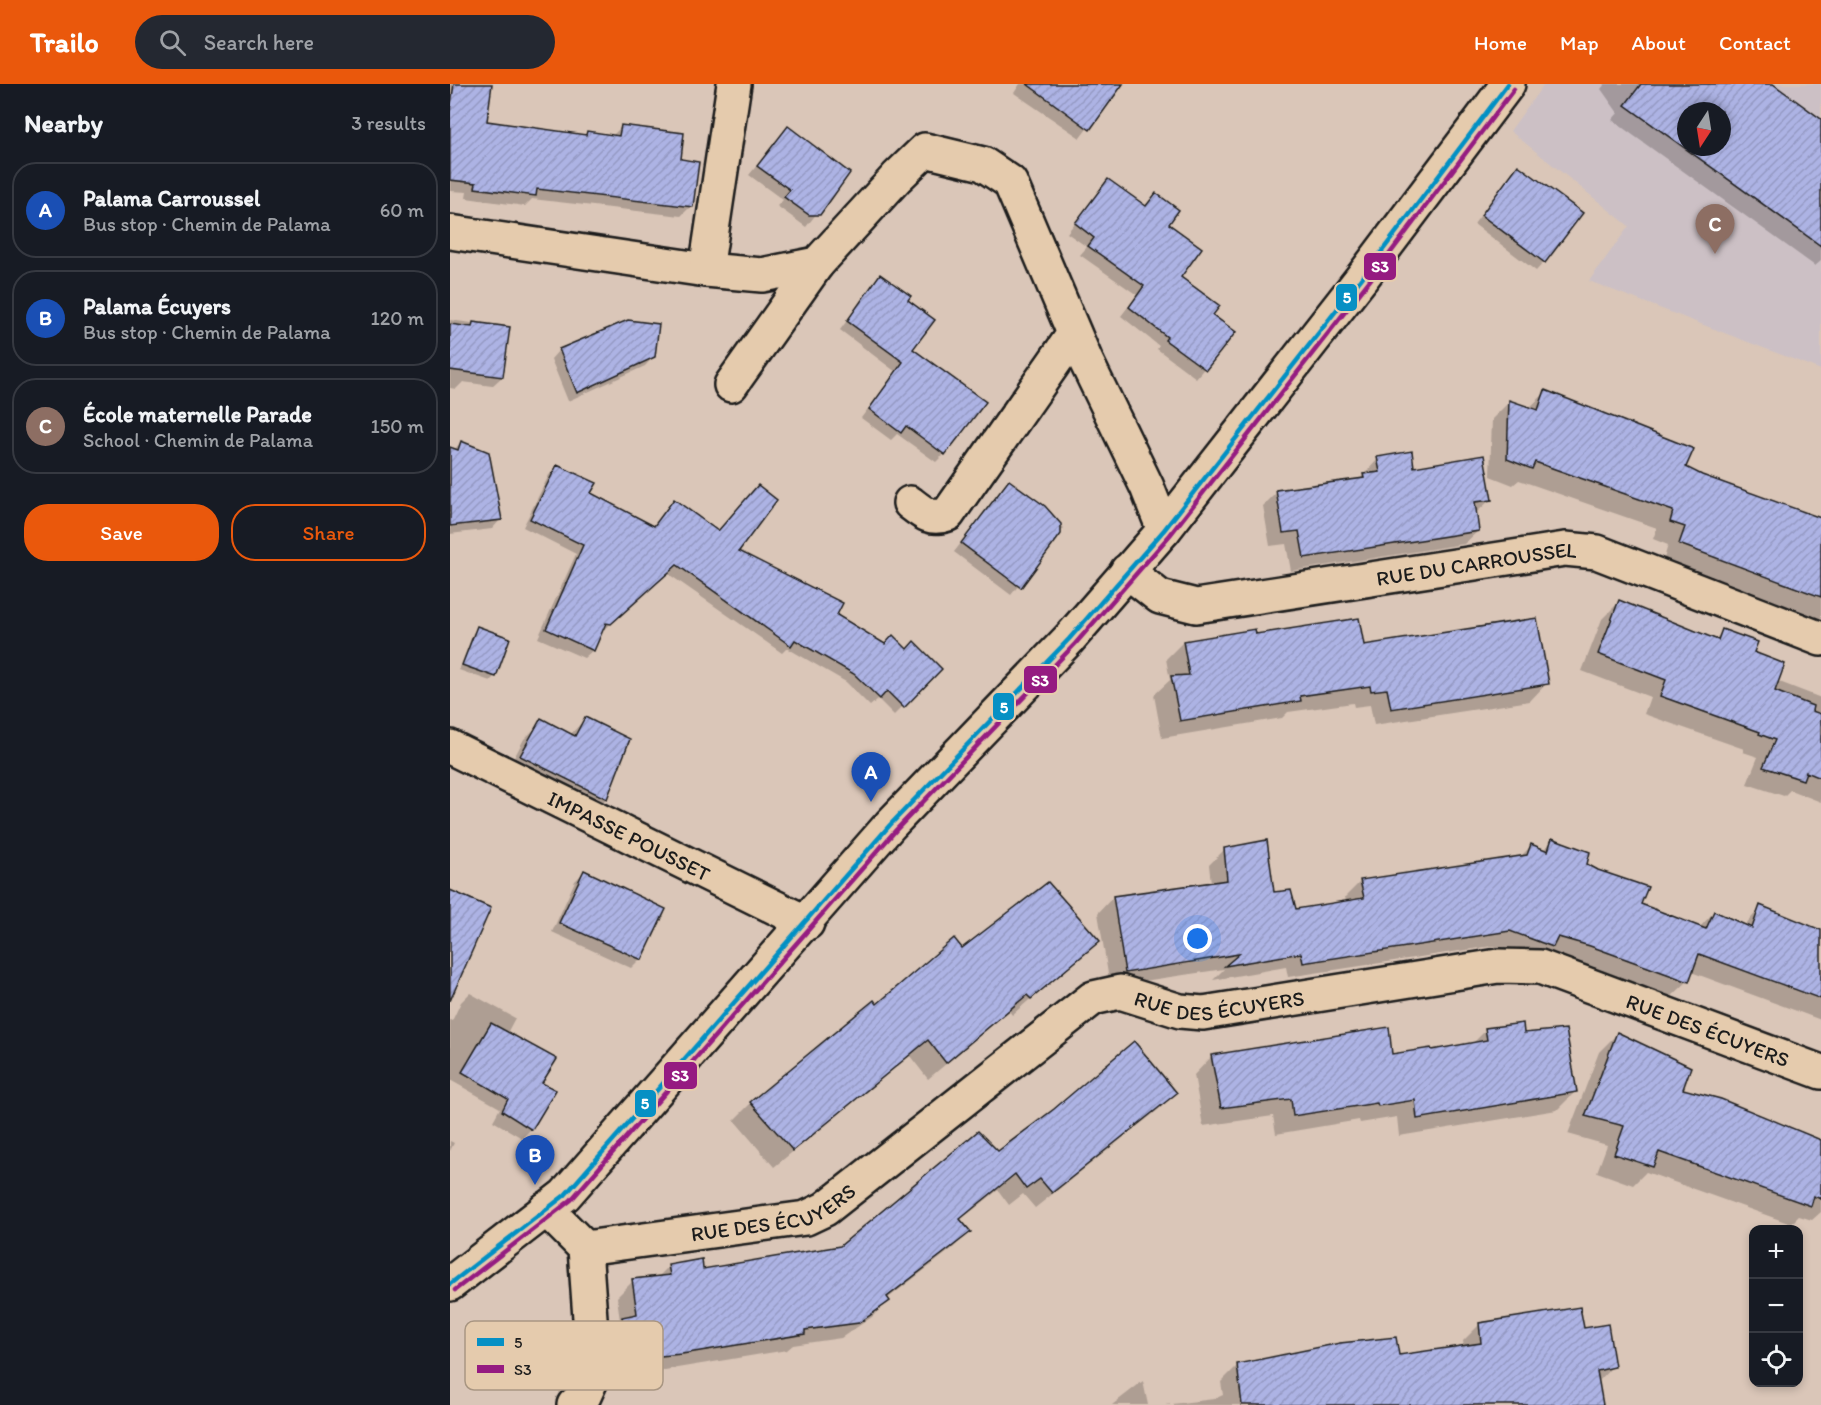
<!DOCTYPE html>
<html lang="en">
<head>
<meta charset="utf-8">
<style>
  :root { --surface:#171b24; --page:#242831; --text:#f1f3f6; --muted:#9ea1a6; --line:#363941; --accent:#ea580c }
  body { margin:0; font-family:Itim,sans-serif; background:var(--page); color:var(--text) }
  .controls { position:absolute; right:18px; bottom:18px; display:grid; overflow:hidden; border-radius:12px; box-shadow:0 3px 9px #0003 }
  .controls button { width:54px; height:54px; display:grid; place-items:center; padding:0; border:0; border-bottom:2px solid var(--line); background:var(--surface); color:var(--text); font:30px sans-serif }
  .compass { position:absolute; left:1227px; top:18px; width:54px; height:54px; border-radius:50%; background:var(--surface); box-shadow:0 3px 9px #0003; rotate:192deg }
  .you { position:absolute; left:748px; top:855px; width:21px; height:21px; margin:-15px; border:4px solid #fff; border-radius:50%; background:#1a73e8; box-shadow:0 0 0 9px #1a73e833 }
  .badge { display:grid; place-items:center; width:39px; height:39px; border-radius:50%; background:var(--accent); color:#fff; font-size:20px; font-weight:700 }
  .pin { position:absolute; translate:-50% -50px; filter:drop-shadow(0 2px 3px #0008) }
  .pin::after { content:''; position:absolute; top:32px; width:21px; height:18px; background:inherit; clip-path:polygon(0 0,100% 0,50% 100%) }
  .list { margin:0; padding:0; list-style:none }
  h2 { display:flex; justify-content:space-between; align-items:center; height:78px; margin:0; padding:0 24px; font-size:26px }
  h2 small { font-size:20px; font-weight:400; color:var(--muted) }
  .list li { display:grid; grid-template-columns:39px 1fr auto; gap:18px; align-items:center; box-sizing:border-box; height:96px; margin:0 12px 12px; padding:0 12px; border:2px solid var(--line); border-radius:24px }
  .list b { display:block; font-size:22px; white-space:nowrap }
  .list p { margin:0; font-size:20px; white-space:nowrap; color:var(--muted) }
  .list em { font-size:20px; font-style:normal; color:var(--muted) }
  .actions { display:flex; gap:12px; padding:18px 24px }
  .actions a { flex:1; padding:14px 0; border:2px solid var(--accent); border-radius:24px; text-align:center; font-size:21px; color:var(--accent) }
  .actions .main { background:var(--accent); color:#fff }
  .icon { flex:none; width:33px; height:33px; fill:none; stroke:currentColor; stroke-width:2; stroke-linecap:round; stroke-linejoin:round }
  .map { position:relative; flex:none; width:1371px; height:1321px; overflow:hidden }
  header { display:flex; align-items:center; gap:36px; box-sizing:border-box; height:84px; padding:0 30px; background:var(--accent); color:#fff }
  header strong { font-size:28px }
  nav { display:flex; gap:33px; margin-inline-start:auto; font-size:21px }
  .search { width:420px; height:54px; background:var(--page); display:flex; align-items:center; gap:15px; box-sizing:border-box; padding:0 21px; border-radius:33px; color:var(--muted); font-size:22px }
  main { display:flex }
  aside { flex:1; background:var(--surface) }
  .map>svg:first-child { display:block }
  .built { fill:#ccc0c5; fill-rule:evenodd }
  .shadow { fill:#0003; fill-rule:evenodd }
  .building { fill:url(#building-hatch); stroke:#1c1c1c; stroke-width:1.5; fill-rule:evenodd }
  .lines { fill:none; stroke-linecap:round; stroke-linejoin:round }
  .minor-casing { stroke:#1c1c1c; stroke-width:38 }
  .minor { stroke:#e5cbad; stroke-width:33 }
  .bus-1-casing { stroke:#e5cbad; stroke-width:9 }
  .bus-2-casing { stroke:#e5cbad; stroke-width:9 }
  .bus-1 { stroke:#0690c4; stroke-width:4.5 }
  .bus-2 { stroke:#951b81; stroke-width:4.5 }
  .labels { text-anchor:middle; dominant-baseline:central; stroke-width:5; stroke-linejoin:round; paint-order:stroke }
  .street-label { font-size:21px; fill:#1c1c1c; stroke:#e5cbad }
  .key { fill:#e5cbad; stroke:#a99682; stroke-width:1.5 }
  .key-label { font-size:16px; fill:#1c1c1c }
  .line-badge { stroke:#e5cbad; stroke-width:2 }
  .badge-label { font-size:16px; text-anchor:middle; font-weight:bold; fill:#fff }
</style>
</head>
<body>
<header>
<strong>Trailo</strong>
<div class="search"><svg class="icon" aria-label="search" viewBox="0 0 24 24"><circle cx="10" cy="10" r="6"/><path d="M15 15l6 6"/></svg>Search here</div>
<nav><a>Home</a><a>Map</a><a>About</a><a>Contact</a></nav>
</header>
<main>
<aside>
<h2>Nearby<small>3 results</small></h2>
<ul class="list">
<li><span class="badge" style="background:#1a4fb4">A</span><div><b>Palama Carroussel</b><p>Bus stop · Chemin de Palama</p></div><em>60 m</em></li>
<li><span class="badge" style="background:#1a4fb4">B</span><div><b>Palama Écuyers</b><p>Bus stop · Chemin de Palama</p></div><em>120 m</em></li>
<li><span class="badge" style="background:#8d6e63">C</span><div><b>École maternelle Parade</b><p>School · Chemin de Palama</p></div><em>150 m</em></li>
</ul>
<div class="actions"><a class="main">Save</a><a>Share</a></div>
</aside>
<div class="map">
<svg width="1371" height="1321" viewBox="0 0 1371 1321">
  <defs>
    <pattern id="building-hatch" width="6" height="6" patternUnits="userSpaceOnUse" patternTransform="scale(1.5)"><rect width="6" height="6" fill="#adb3e4"/><path d="M-1 1l2-2M0 6l6-6M5 7l2-2" fill="none" stroke="#9499c3"/></pattern>
  </defs>
  <rect width="100%" height="100%" fill="#dac6b8"/>
  <filter id="ink" filterUnits="userSpaceOnUse"><feTurbulence type="fractalNoise" baseFrequency=".0167" numOctaves="2"/><feDisplacementMap in="SourceGraphic" scale="12" xChannelSelector="R" yChannelSelector="G"/><feConvolveMatrix kernelMatrix="1 2 1 2 8 2 1 2 1" color-interpolation-filters="sRGB"/></filter>
  <g filter="url(#ink)">
    <!-- built -->
    <path class="built" d="M1094,0H1371V286L1139,197L1179,142L1060,47ZM1236,27H1272V63H1236Z"/>
    <!-- shadow -->
    <g class="shadow">
      <path d="M0,0H40L35,38L134,52L137,48L162,52L171,43L229,76L241,122L231,132L82,115L75,122L16,114L17,108L0,107Z"/>
      <path d="M570,0H671L630,54L564,9Z"/>
      <path d="M1155,0H1320L1371,37V177L1365,182L1162,36L1168,29L1151,5ZM1236,27H1272V63H1236Z"/>
      <path d="M338,44L398,90L356,143L327,122L333,116L299,91Z"/>
      <path d="M1068,83L1094,178L1086,187L1024,140Z"/>
      <path d="M658,97L694,123L706,111L717,141L729,194L761,231L784,249L746,294L707,265L709,262L671,232L687,211L630,171L637,163L617,149Z"/>
      <path d="M430,192L456,216L461,265L494,370L486,378L447,350L441,356L411,334L446,288L390,246Z"/>
      <path d="M0,236L58,244L52,293L42,302L13,298L6,305L0,304Z"/>
      <path d="M178,237L204,272L195,282L118,317L101,275L109,266Z"/>
      <path d="M1096,308L1251,392L1371,437V537L1213,478L1218,461L1203,455L1207,444L1069,396L1063,401L1040,392L1042,335L1060,317L1079,324Z"/>
      <path d="M11,358L51,435L42,445L0,450V365L4,366Z"/>
      <path d="M928,375L963,384L1040,416L1026,429L1028,447L1014,460L841,487L836,460L820,462L813,422L827,408L908,397Z"/>
      <path d="M108,382L139,409L203,443L224,417L287,468L385,532L435,561L457,567L490,585L444,631L428,615L420,622L396,598L337,564L332,569L217,489L151,548L143,566L134,574L88,554L126,470L73,443L99,391Z"/>
      <path d="M559,398L594,424L614,444L561,511L504,468Z"/>
      <path d="M1169,518L1264,556L1273,547L1302,569L1327,597L1371,614V718L1340,706L1334,712L1297,700L1308,673L1293,668L1294,665L1194,630L1200,613L1132,587L1152,535Z"/>
      <path d="M27,544L45,592L40,597L9,586L23,549Z"/>
      <path d="M804,551L1097,599L1080,617L924,641L920,621L904,623L903,619L838,628L832,634L712,654L704,611L720,596L716,575L733,558Z"/>
      <path d="M136,634L179,655L156,715L141,729L57,687L74,655L89,641L120,651Z"/>
      <path d="M1103,756L1189,821L1249,844L1264,828L1294,842L1311,823L1361,844L1371,845V936L1241,888L1238,897L1222,912L1095,869L1087,878L1043,862L838,893L836,883L763,896L774,885L660,902L648,829L663,813L761,799L759,781L774,766L845,826L896,818L895,813L911,797L1069,774L1081,762L1092,767Z"/>
      <path d="M134,788L190,875L181,884L102,848L125,797Z"/>
      <path d="M647,857L562,931L559,927L478,995L460,972L324,1083L284,1036L301,1019L427,922L512,866Z"/>
      <path d="M20,909L65,934L57,949L90,999L81,1045L72,1054L43,1037L50,1024L0,996V936L2,937L11,918Z"/>
      <path d="M1036,946L1073,951L1125,1008L1107,1026L949,1052L947,1033L910,1039L909,1036L826,1050L823,1032L753,1042L744,991L762,972H940L1022,960Z"/>
      <path d="M1167,950L1231,1006L1371,1057V1128L1362,1136L1349,1132L1341,1140L1196,1088L1183,1101L1147,1088L1157,1061L1118,1050L1149,968Z"/>
      <path d="M725,1009L709,1025L585,1124L573,1110L559,1121L548,1106L509,1137L519,1148L503,1164L437,1215L438,1217L422,1233L391,1254L343,1261L337,1266L215,1286L163,1291L157,1250L170,1237L167,1213L183,1197L207,1194L219,1182L252,1187L390,1163L548,1069Z"/>
      <path d="M0,1057L4,1059L0,1067Z"/>
      <path d="M1030,1240L1132,1246L1163,1282L1148,1298L1149,1321H714L764,1315L773,1311L771,1298L787,1282L948,1272L1014,1263L1013,1257Z"/>
      <path d="M693,1297L698,1321H662Z"/>
    </g>
    <!-- building -->
    <g class="building">
      <path d="M4,0H42L37,37L136,51L137,47L169,52L171,41L234,49L231,75L249,78L243,123L87,105L86,112L25,104L26,99L0,96V28Z"/>
      <path d="M577,0H673L640,46Z"/>
      <path d="M1191,0H1323L1371,35V162L1175,21ZM1236,27H1272V63H1236Z"/>
      <path d="M338,42L400,89L370,131H359L334,113L340,106L307,82Z"/>
      <path d="M1068,81L1133,129L1095,179L1031,131Z"/>
      <path d="M658,95L696,122L706,109L729,126L719,140L752,164L731,193L770,222L763,231L786,248L756,286L715,256L717,253L679,223L694,202L638,162L644,154L625,139Z"/>
      <path d="M430,190L461,212L458,216L485,236L463,265L536,318L495,371L456,342L451,349L419,325L453,278L397,237Z"/>
      <path d="M178,236L209,240L205,273L127,309L109,265Z"/>
      <path d="M23,238L60,243L53,293L0,286V240L22,243Z"/>
      <path d="M1095,306L1244,365L1236,383L1252,391L1371,434V513L1229,460L1235,443L1220,438L1223,427L1085,378L1082,385L1057,375L1059,316L1088,326Z"/>
      <path d="M11,357L39,368L52,436L0,442V363L8,366Z"/>
      <path d="M962,367L964,383L1034,371L1042,416L1025,418L1029,447L854,474L849,447L833,449L826,406L914,394L913,390L930,388L927,373Z"/>
      <path d="M107,381L147,399L141,409L204,442L224,415L268,447L308,401L327,416L289,467L393,519L387,531L435,560L443,551L457,565L464,557L492,585L454,624L437,607L430,615L404,590L345,556L341,562L227,481L161,540L156,539L144,567L96,545L133,461L80,435Z"/>
      <path d="M559,396L595,422L611,440V450L571,504L511,459Z"/>
      <path d="M1169,516L1268,556L1272,545L1308,558L1304,568L1335,580L1325,607L1363,622L1362,627L1371,630V694L1356,688L1353,696L1313,683L1325,656L1309,650L1310,648L1210,612L1216,596L1148,570Z"/>
      <path d="M909,534L914,561L1087,534L1099,600L941,625L937,605L921,607L920,602L850,612L851,617L730,637L721,592L739,591L733,557L805,545L806,550Z"/>
      <path d="M27,542L60,554L46,593L12,581Z"/>
      <path d="M135,633L180,655L157,715L70,672L91,634L125,652Z"/>
      <path d="M1102,754L1140,768L1137,780L1148,786L1198,803L1191,820L1256,845L1264,827L1302,844L1310,821L1371,846V915L1249,870L1239,898L1140,862L1108,853L1103,863L1060,847L853,879L851,869L775,882L789,870L675,889L663,812L777,796L774,764L817,756L824,808L841,806L846,825L914,814L910,796L1077,771L1081,760L1098,767Z"/>
      <path d="M134,786L216,825L192,876L109,839Z"/>
      <path d="M598,798L650,857L581,915L577,911L496,979L478,956L343,1067L300,1018L424,916L427,920L504,854L512,864Z"/>
      <path d="M0,806L41,824L0,917Z"/>
      <path d="M41,939L107,975L92,999L106,1006L82,1046L52,1027L58,1015L12,988Z"/>
      <path d="M1073,939L1074,949L1116,945L1127,1008L967,1035L965,1016L928,1022L927,1019L843,1032L841,1015L771,1024L761,971L939,943L942,970L981,964L982,966L1037,956L1035,944Z"/>
      <path d="M1167,948L1241,983L1233,1005L1271,1015L1371,1056V1115L1364,1112L1361,1122L1209,1068L1203,1083L1164,1070L1174,1042L1135,1032Z"/>
      <path d="M684,957L727,1009L602,1109L590,1095L576,1105L565,1090L510,1135L521,1148L437,1213L440,1217L409,1239L355,1246V1250L232,1270L179,1275L172,1233L187,1230L182,1195L220,1191L218,1181L252,1175L253,1185L390,1162L528,1047L548,1067L604,1025Z"/>
      <path d="M1130,1223L1134,1244L1158,1240L1165,1283L1147,1287L1153,1321H792L787,1280L890,1259L946,1253L949,1271L1031,1259L1029,1239Z"/>
    </g>
    <g class="lines">
      <!-- minor casing -->
      <g class="minor-casing">
        <g id="minor">
          <path d="M0,148L256,186L312,191L367,180L447,93L475,66L533,80L560,98L636,277L697,403L714,446"/>
          <path d="M256,186L284,0"/>
          <path d="M281,301L367,180"/>
          <path d="M460,419C474,430 481,436 498,430L624,250"/>
          <path id="s1" d="M677,487L710,513L746,522L1115,465L1147,468L1371,555"/>
          <path id="s2" d="M0,663L357,839"/>
          <path id="s3" d="M96,1125L135,1164L356,1134L375,1125L643,914L670,908L730,927L753,929L1048,882L1090,883L1371,988"/>
          <path d="M0,1200L115,1111L440,741L619,555L714,446L914,191L1058,0"/>
          <path d="M124,1321L134,1312L144,1290L135,1164"/>
        </g>
      </g>
      <!-- minor -->
      <use href="#minor" class="minor"/>
      <!-- bus-1 casing -->
      <g class="bus-1-casing">
        <path id="bus-1" d="M0,1200L115,1111L440,741L619,555L714,446L914,191L1058,0"/>
      </g>
      <!-- bus-2 casing -->
      <g class="bus-2-casing">
        <path id="bus-2" d="M5,1206L121,1116L446,746L625,560L720,451L920,196L1064,5"/>
      </g>
      <!-- bus-1 -->
      <use href="#bus-1" class="bus-1"/>
      <!-- bus-2 -->
      <use href="#bus-2" class="bus-2"/>
    </g>
  </g>
  <g class="labels">
    <!-- street labels -->
    <g class="street-label">
      <text stroke="none"><textPath href="#s1" startOffset="363">RUE DU CARROUSSEL</textPath></text>
      <text stroke="none"><textPath href="#s2" startOffset="200">IMPASSE POUSSET</textPath></text>
      <text stroke="none"><textPath href="#s3" startOffset="770">RUE DES ÉCUYERS</textPath></text>
      <text stroke="none"><textPath href="#s3" startOffset="1274">RUE DES ÉCUYERS</textPath></text>
      <text stroke="none"><textPath href="#s3" startOffset="248">RUE DES ÉCUYERS</textPath></text>
    </g>
  </g>
  <!-- legend -->
  <rect x="15" y="1237" width="198" height="69" rx="9" class="key"/>
  <rect x="27" y="1254" width="27" height="8" fill="#0690c4"/>
  <rect x="27" y="1281" width="27" height="8" fill="#951b81"/>
  <g class="key-label">
    <text x="64" y="1264">5</text>
    <text x="64" y="1291">S3</text>
  </g>
  <g class="line-badge">
    <rect x="913" y="168" width="34" height="29" rx="6" fill="#951b81"/>
    <rect x="885" y="199" width="23" height="29" rx="6" fill="#0690c4"/>
    <rect x="573" y="581" width="35" height="29" rx="6" fill="#951b81"/>
    <rect x="542" y="608" width="23" height="29" rx="6" fill="#0690c4"/>
    <rect x="213" y="977" width="35" height="29" rx="6" fill="#951b81"/>
    <rect x="184" y="1005" width="23" height="29" rx="6" fill="#0690c4"/>
  </g>
  <g class="badge-label">
    <text x="930" y="188">S3</text>
    <text x="897" y="219">5</text>
    <text x="590" y="602">S3</text>
    <text x="554" y="629">5</text>
    <text x="230" y="997">S3</text>
    <text x="195" y="1025">5</text>
  </g>
</svg>
<div class="controls">
<button>+</button>
<button>−</button>
<button><svg class="icon" aria-label="locate" viewBox="0 0 24 24"><circle cx="12" cy="12" r="6"/><path d="M12 2v4M12 18v4M2 12h4M18 12h4"/></svg></button>
</div>
<svg class="compass" viewBox="-18 -18 36 36"><path d="M0-13l5 13h-10z" fill="#e53935"/><path d="M0 13l5-13h-10z" fill="#9ea1a6"/></svg>
<div class="you"></div>
<div class="pin badge" style="left:421px;top:718px;background:#1a4fb4">A</div>
<div class="pin badge" style="left:85px;top:1101px;background:#1a4fb4">B</div>
<div class="pin badge" style="left:1265px;top:170px;background:#8d6e63">C</div>
</div>
</main>
</body>
</html>
